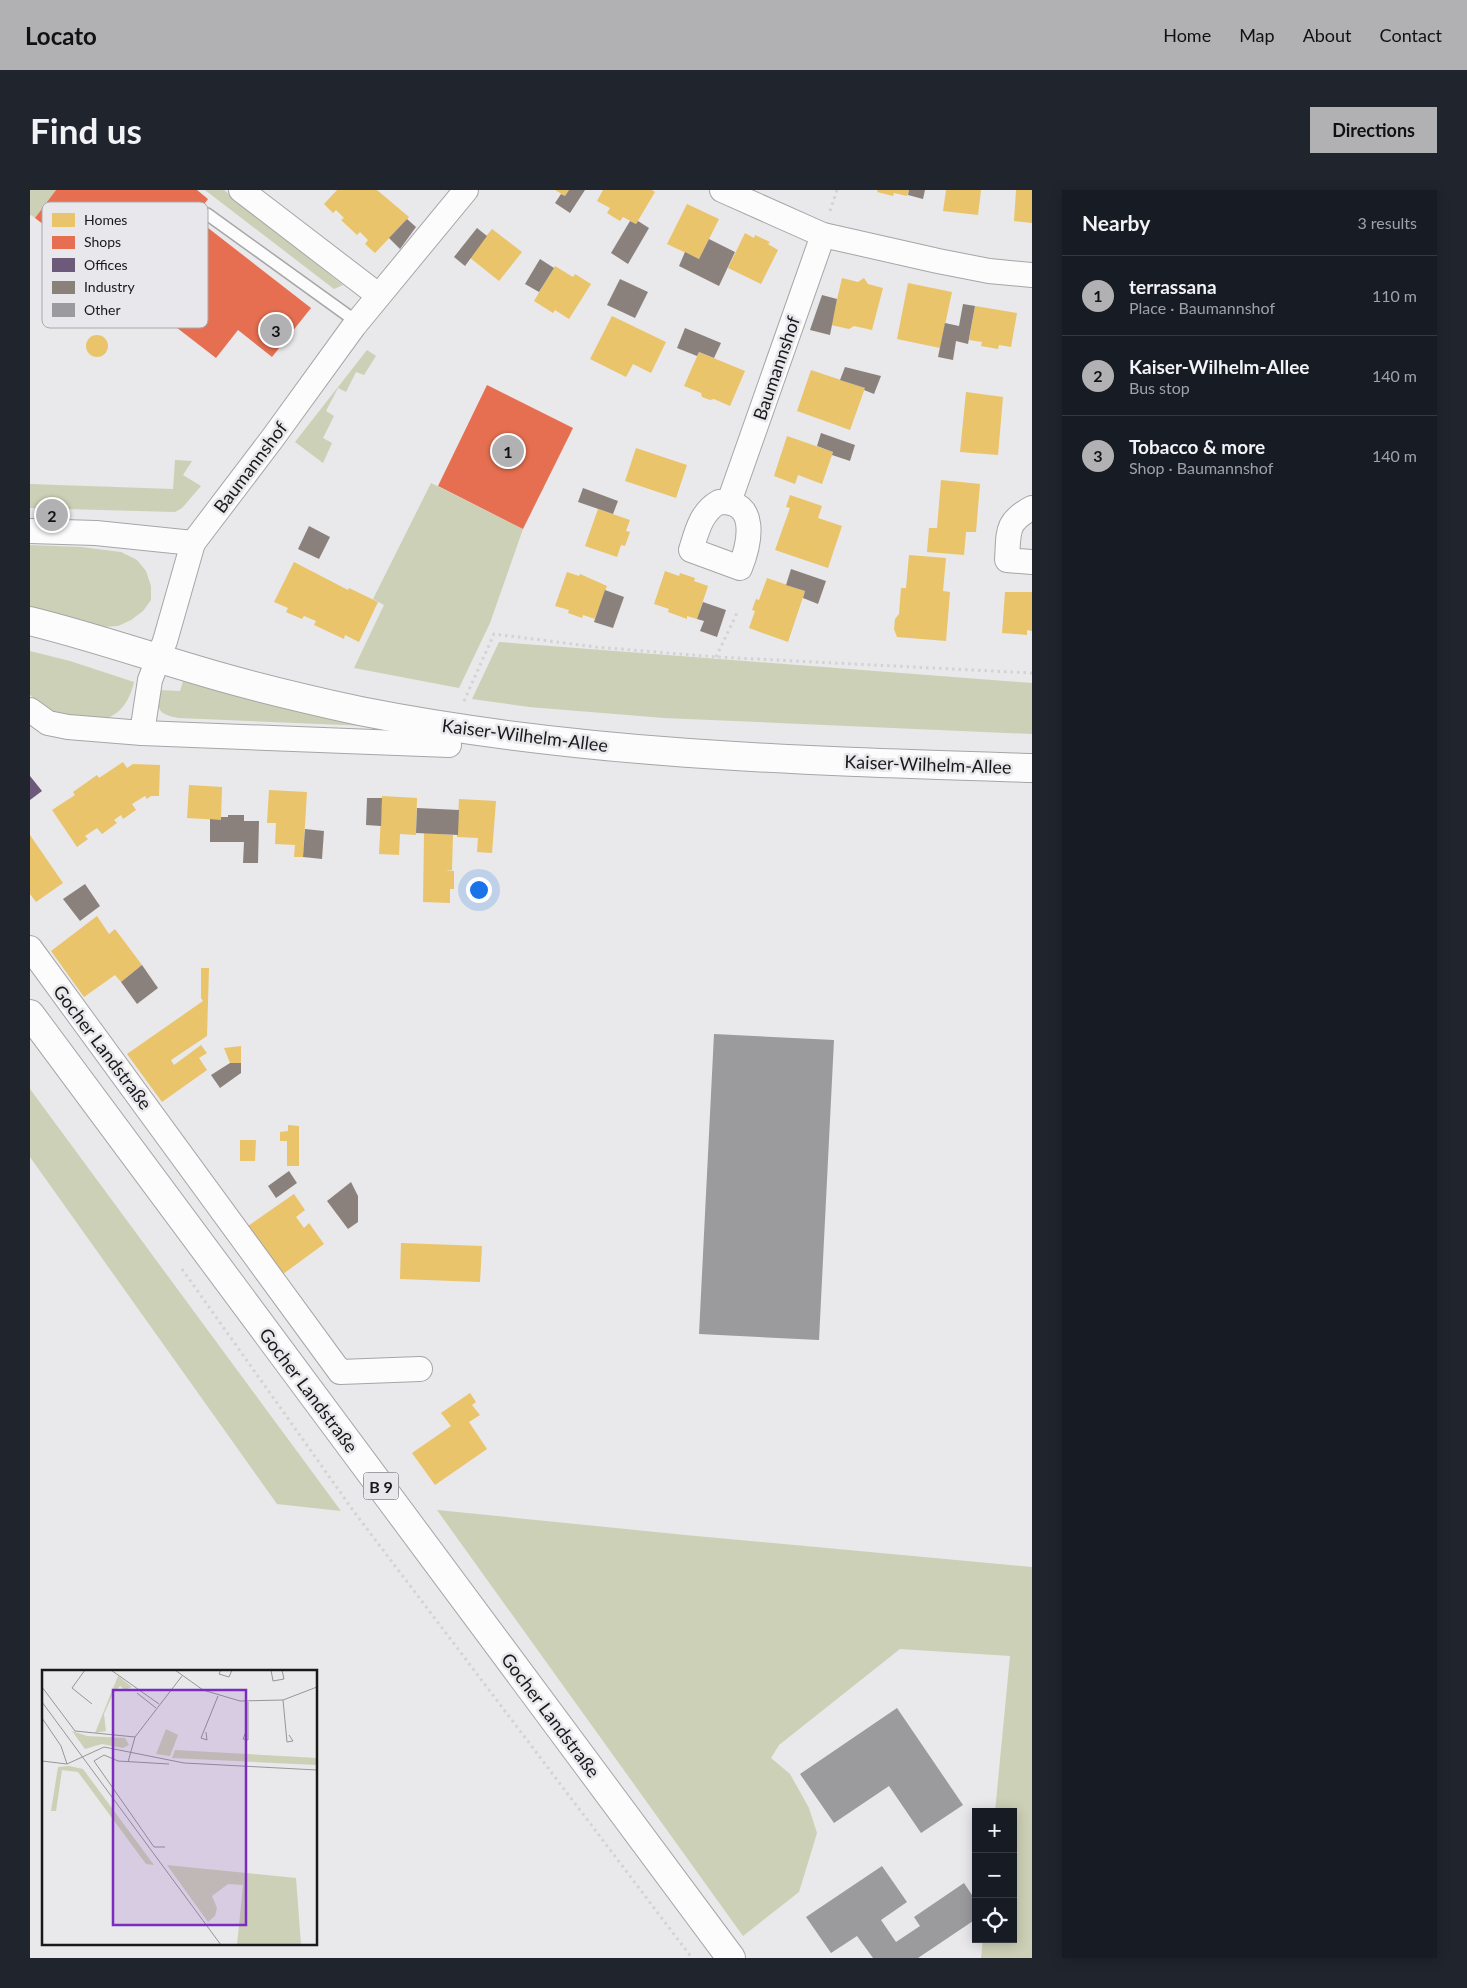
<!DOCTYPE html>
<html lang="en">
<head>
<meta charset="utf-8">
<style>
  :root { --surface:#171b24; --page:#20242c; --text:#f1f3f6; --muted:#9ea1a6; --line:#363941; --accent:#b1b1b4 }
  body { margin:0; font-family:Lato,sans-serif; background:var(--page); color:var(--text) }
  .controls { position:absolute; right:15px; bottom:15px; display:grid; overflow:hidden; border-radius:0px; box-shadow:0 2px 12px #0003 }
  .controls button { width:45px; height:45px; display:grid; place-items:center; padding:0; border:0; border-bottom:1px solid var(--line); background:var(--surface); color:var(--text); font:25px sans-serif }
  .you { position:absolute; left:448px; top:699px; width:18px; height:18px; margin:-12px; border:4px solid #fff; border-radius:50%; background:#1a73e8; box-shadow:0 0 0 8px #1a73e833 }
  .badge { display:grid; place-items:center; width:32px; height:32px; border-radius:50%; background:var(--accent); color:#111; font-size:16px; font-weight:700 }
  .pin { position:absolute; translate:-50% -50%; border:2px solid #fff; box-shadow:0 1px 5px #0006 }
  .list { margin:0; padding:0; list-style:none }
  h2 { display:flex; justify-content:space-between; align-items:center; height:65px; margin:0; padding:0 20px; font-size:21px }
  h2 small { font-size:16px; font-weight:400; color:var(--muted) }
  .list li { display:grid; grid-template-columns:32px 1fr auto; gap:15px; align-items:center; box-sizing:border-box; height:80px; padding:0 20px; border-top:1px solid var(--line) }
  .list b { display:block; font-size:19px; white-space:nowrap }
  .list p { margin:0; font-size:16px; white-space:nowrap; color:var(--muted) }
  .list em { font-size:16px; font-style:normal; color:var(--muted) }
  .icon { flex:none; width:28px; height:28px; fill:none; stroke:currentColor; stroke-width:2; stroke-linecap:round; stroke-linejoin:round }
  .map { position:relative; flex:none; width:1002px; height:1768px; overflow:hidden; border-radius:0px }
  header { display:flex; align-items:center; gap:30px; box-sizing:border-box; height:70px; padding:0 25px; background:var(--accent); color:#111 }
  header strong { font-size:24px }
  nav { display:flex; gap:28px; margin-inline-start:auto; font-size:18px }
  .intro { display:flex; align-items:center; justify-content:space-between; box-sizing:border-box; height:120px; padding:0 30px }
  h1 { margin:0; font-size:35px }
  .button { padding:12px 22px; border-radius:0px; background:var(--accent); color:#111; font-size:18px; font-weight:700 }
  main { display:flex; gap:30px; padding:0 30px }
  aside { flex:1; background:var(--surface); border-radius:0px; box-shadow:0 2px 12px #0003 }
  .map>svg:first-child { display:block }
  .green { fill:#ccd0b6 }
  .homes { fill:#e9c46a }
  .shops { fill:#e76f51 }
  .offices { fill:#6d597a }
  .industry { fill:#8a817c }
  .building { fill:#9b9a9c }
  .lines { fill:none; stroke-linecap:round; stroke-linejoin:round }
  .service-casing { stroke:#a6a5a7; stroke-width:14 }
  .minor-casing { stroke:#a6a5a7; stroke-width:26 }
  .tertiary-casing { stroke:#a6a5a7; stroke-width:30 }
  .primary-casing { stroke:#a6a5a7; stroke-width:30 }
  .path { stroke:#d3d3d3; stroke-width:3; stroke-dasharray:2.5 4; stroke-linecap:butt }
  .service { stroke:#fcfcfc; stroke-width:11 }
  .minor { stroke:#fcfcfc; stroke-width:24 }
  .tertiary { stroke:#fcfcfc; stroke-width:28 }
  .primary { stroke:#fcfcfc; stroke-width:28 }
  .labels { text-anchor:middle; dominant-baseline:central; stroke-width:5; stroke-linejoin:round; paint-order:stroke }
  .shield { fill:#e8e7eb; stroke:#575759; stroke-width:1 }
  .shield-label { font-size:16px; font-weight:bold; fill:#19191a }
  .street-label { font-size:18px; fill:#19191a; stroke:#e8e7eb }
  .inset-road { fill:none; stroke:#969597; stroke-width:1 }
  .view { fill:#7b2cbf; fill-opacity:0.15; stroke:#7b2cbf; stroke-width:2.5 }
  .inset-edge { fill:none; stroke:#19191a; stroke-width:2.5 }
  .key { fill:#e8e7eb; stroke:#aaa9ac; stroke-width:1 }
  .key-label { font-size:14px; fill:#19191a }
</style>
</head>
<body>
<header>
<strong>Locato</strong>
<nav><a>Home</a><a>Map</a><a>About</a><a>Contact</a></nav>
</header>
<div class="intro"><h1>Find us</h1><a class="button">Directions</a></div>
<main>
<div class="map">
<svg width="1002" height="1768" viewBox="0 0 1002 1768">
  <rect width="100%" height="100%" fill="#e9e8ea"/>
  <!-- green -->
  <g class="green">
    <path d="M0,0H26L5,28L1,25L0,26Z"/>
    <path d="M175,0H194L313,95L304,99Z"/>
    <path d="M337,160L346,166L334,185L326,182L316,202L308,198L296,221L304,226L293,248L302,253L293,273L265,252Z"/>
    <path d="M145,270L162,271L153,285L171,296L152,318L145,322L0,318V294L143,299Z"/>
    <path d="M401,293L493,339L460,433L429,498L324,478L354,415L343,409Z"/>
    <path d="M0,355L51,357L91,362L107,370L116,381L121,396V410L113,421L101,430L88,436L73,437L0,417Z"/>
    <path d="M469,452L1002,493V544L634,528L499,517L442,509Z"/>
    <path d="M0,461L40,471L104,492C94,535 62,537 26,523C16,519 8,511 0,505Z"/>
    <path d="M154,488L338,536L148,528C128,524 127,520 128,500L150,501Z"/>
    <path d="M0,899L311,1321L247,1314L0,967Z"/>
    <path d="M407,1320L655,1345L1002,1377V1768H951L953,1749H983V1622H965L980,1466L870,1459L749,1555L741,1568L760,1584L779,1618L787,1643L769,1702L713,1746Z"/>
  </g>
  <!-- homes -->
  <g class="homes">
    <path d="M307,0H347L379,27L345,63L335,54L338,50L330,42L327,45L311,30L314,28L306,20L303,23L294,14Z"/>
    <path d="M525,0H539L535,6Z"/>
    <path d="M573,0H622L625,2L606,34L593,27L590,31L577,23L580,18L567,11Z"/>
    <path d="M848,0H879L877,6L864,3L863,6L847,2Z"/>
    <path d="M916,0H951L948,25L913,21Z"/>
    <path d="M986,0H1002V33L984,31Z"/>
    <path d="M657,14L689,29L669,69L637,54Z"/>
    <path d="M462,39L492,62L469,91L439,67Z"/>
    <path d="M715,43L724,48L725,45L740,52L738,54L748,60L731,94L698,78Z"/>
    <path d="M525,76L543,87L545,84L561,94L539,129L525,120L523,123L504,111Z"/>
    <path d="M812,88L828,92L834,88L838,94L853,98L842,140L824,136L819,139L801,135Z"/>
    <path d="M878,93L922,102L910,158L867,149Z"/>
    <path d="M945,116L987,123L981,157L969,155L968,159L951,156L952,152L939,150Z"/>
    <path d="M582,126L636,152L621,183L603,174L596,187L560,169Z"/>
    <circle cx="67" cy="156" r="11"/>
    <path d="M669,162L715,181L700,216L684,209L680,210L672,207L671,203L654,196Z"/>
    <path d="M781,180L835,198L820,240L767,221Z"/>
    <path d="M936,202L973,207L968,265L930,262Z"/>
    <path d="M757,246L803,262L792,294L768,285L765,294L744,286Z"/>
    <path d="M606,258L657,275L646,308L595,291Z"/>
    <path d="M911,290L950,294L946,342H936L934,365L897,362L899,338H907Z"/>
    <path d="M760,305L792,316L788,328L812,336L798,378L745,360L760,318L756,317Z"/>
    <path d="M568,319L600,330L596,341L600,342L595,356L591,355L587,367L555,356Z"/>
    <path d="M879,365L916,368L913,401L920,402L916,451L867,447L864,439L865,429L869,424L871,398H876Z"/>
    <path d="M264,372L318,400L319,398L348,412L329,452L315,445L314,449L284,435L286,431L274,426L272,429L256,422L258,418L244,412Z"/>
    <path d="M635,381L649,386L650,383L665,388L664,391L678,396L667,429L657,426V429L638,422L639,419L624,414Z"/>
    <path d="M537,382L549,386L550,384L577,396L565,429L553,425L552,428L538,423L539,420L525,416Z"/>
    <path d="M737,388L775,401L758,452L719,438L725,421L722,420L726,409L729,410Z"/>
    <path d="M975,402H1002V441L997,440V445L972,443Z"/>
    <path d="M93,572L97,578L103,574L130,575L129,606H121L117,609L115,606L102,614L106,620L93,629L91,625L84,630L87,633L72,644L67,638L55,646L58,649L47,657L22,620L45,605L43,602L67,585L69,588Z"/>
    <path d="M159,595L192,597L191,630L157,628Z"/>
    <path d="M239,600L277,602L273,667H264L265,655L245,654L246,633H237Z"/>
    <path d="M352,606L387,608L386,645L370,644L369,665L349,664Z"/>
    <path d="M429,609L466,611L462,663L447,662L448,648L427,647Z"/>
    <path d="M394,643L423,645L422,680H415L424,681V699H420V713L393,712Z"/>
    <path d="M0,645L33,693L6,712L0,704Z"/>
    <path d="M67,726L79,744L85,739L112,775L91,792L85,785L54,807L21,761Z"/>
    <path d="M171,778H179L177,846L141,870L144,875L171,855L177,863L169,868L177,880L132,912L97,864L173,811L171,808Z"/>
    <path d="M211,856V873H200L194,858Z"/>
    <path d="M258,935L269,936V976H257V951H250V942L258,941Z"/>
    <path d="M210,950H226L225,971H210Z"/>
    <path d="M264,1004L275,1020L266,1027L274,1038L279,1033L294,1054L253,1084L218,1036Z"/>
    <path d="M371,1053L452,1056L450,1092L370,1089Z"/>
    <path d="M440,1203L446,1212L442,1215L450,1225L439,1232L457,1259L405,1295L382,1263L421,1236L411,1223Z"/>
  </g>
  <!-- shops -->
  <g class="shops">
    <path d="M26,0H167L178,9L164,27L281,118L242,167L208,140L186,168L5,28Z"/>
    <path d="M457,195L543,238L493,339L408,296Z"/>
  </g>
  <!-- offices -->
  <path class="offices" d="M0,586L12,601L0,610Z"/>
  <!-- industry -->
  <g class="industry">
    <path d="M539,0H555L540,23L525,13L531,4L535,6Z"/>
    <path d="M879,0H895L893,9L878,5Z"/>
    <path d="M377,29L386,37L370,59L359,48Z"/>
    <path d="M600,31L606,34L608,31L619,38L598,74L581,63Z"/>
    <path d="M447,38L457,46L435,76L424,67Z"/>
    <path d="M679,49L705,62L689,96L649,76L655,62L669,69Z"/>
    <path d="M510,69L524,78L509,102L495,94Z"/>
    <path d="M590,89L618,102L605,128L577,115Z"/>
    <path d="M792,105L807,109L800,145L780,140Z"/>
    <path d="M933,114L945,116L938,154L926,151L923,170L908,167L915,133L929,136Z"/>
    <path d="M655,138L691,153L684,168L669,162L667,166L647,158Z"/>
    <path d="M815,177L851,186L844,204L834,200L835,198L810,190Z"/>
    <path d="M791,243L825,255L820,271L802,265L803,262L787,256Z"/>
    <path d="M553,298L588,311L583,324L548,312Z"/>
    <path d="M279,336L300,347L289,369L268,359Z"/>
    <path d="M761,379L796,391L788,414L773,408L775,401L756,395Z"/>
    <path d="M575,400L594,407L583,438L564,432Z"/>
    <path d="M673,412L696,420L687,447L670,441L674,431L667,429Z"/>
    <path d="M337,608H352L351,636L336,635Z"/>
    <path d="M387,618L429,620L428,645L386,643Z"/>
    <path d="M198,625H214V631H229L228,673H213L214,652H180V629L191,630V627H198Z"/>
    <path d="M275,639L294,641L292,669L273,667Z"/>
    <path d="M55,694L70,716L50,731L33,709Z"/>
    <path d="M112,775L128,798L107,814L91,792Z"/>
    <path d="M200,873H211V883L190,898L181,885Z"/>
    <path d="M259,981L267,993L246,1008L238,996Z"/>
    <path d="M321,992L328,1006V1032L318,1039L297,1011Z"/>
  </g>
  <!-- building -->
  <g class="building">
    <path d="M684,844L804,850L789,1150L669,1144Z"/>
    <path d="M867,1518L933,1615L891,1643L859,1596L804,1633L770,1584Z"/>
    <path d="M852,1676L877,1712L851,1730L866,1752L890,1736L884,1727L934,1693L946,1711V1729L888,1768H843L827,1746L801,1763L776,1727Z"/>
  </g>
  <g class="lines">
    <!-- service casing -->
    <g class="service-casing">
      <path id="service" d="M177,24L327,132"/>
    </g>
    <!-- minor casing -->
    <g class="minor-casing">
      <g id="minor">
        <path d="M211,0L348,105"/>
        <path d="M692,0L793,45L908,71L959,81L1002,85"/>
        <path d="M689,312C729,310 720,353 710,378L661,360C667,341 671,322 689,312Z"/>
        <path d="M699,312L793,45"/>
        <path d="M1002,318C975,332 979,342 977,370L1002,372"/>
        <path d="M0,341L66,343L163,353"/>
        <path d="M0,520L18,533L38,537L112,543L419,555"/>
        <path d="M112,543L120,490L135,451L163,353L242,249L324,136L436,0"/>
        <path d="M0,758L310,1182L390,1179"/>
      </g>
    </g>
    <!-- tertiary casing -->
    <g class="tertiary-casing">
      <path id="tertiary" d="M0,431C65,447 127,469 191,487C237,500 284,511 330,521C551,565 778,571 1002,578"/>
    </g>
    <!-- primary casing -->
    <g class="primary-casing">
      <path id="primary" d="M0,824L701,1768"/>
    </g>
    <!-- path -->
    <g class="path">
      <path d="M800,21L807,0"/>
      <path d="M686,467L708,421"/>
      <path d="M434,511L464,444L566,457L686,467L1002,483"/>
      <path d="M152,1079L325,1323L662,1768"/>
    </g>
    <!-- service -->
    <use href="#service" class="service"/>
    <!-- minor -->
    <use href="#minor" class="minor"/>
    <!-- tertiary -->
    <use href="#tertiary" class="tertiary"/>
    <!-- primary -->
    <use href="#primary" class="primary"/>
  </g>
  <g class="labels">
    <!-- shield labels -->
    <rect class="shield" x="333.5" y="1282.5" width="35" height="27" rx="4"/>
    <g class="shield-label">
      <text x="351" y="1296">B 9</text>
    </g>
    <!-- street labels -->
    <g class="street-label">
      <text transform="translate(746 178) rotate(-71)">Baumannshof</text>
      <text transform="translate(220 277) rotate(-53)">Baumannshof</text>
      <text transform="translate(495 545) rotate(7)">Kaiser-Wilhelm-Allee</text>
      <text transform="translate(898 574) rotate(2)">Kaiser-Wilhelm-Allee</text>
      <text transform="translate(73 857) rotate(53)">Gocher Landstraße</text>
      <text transform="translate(279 1200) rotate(53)">Gocher Landstraße</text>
      <text transform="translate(521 1525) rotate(53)">Gocher Landstraße</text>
    </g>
  </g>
  <!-- overview -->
  <g transform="translate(12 1480)">
    <rect width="275" height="275" fill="#e9e8ea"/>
    <path d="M76,6L90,17L83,20L78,16L71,24L62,44L64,61L53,63ZM124,59L136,65L128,86L114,84ZM30,61L45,66L83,68L87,75L81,78L60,74L43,79ZM133,80L275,88V95L130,88ZM27,96L41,99L112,195L104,194L36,102L20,100L14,141H9L16,97ZM125,195L254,208L259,275H195L201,215L186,214L170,226L175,238L173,246L166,252Z" fill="#ccd0b6"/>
    <path class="inset-road" d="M43,0L30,18L50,34M69,0L117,34M133,0L161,20L198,31L241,30L275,17M179,0L177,4L187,7L190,0M229,0L231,11L242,9L240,0M0,17L33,61L93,67M95,23L114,38M241,30L245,72L251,71L247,65M0,32L179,275M0,48L19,76L25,94L62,77L142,93L275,100M164,62L165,70L159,68L176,26M204,62L201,69L206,70V32M0,91L25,94M86,92L93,67L140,6M123,177H112L52,91L62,85L76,91L127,94"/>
    <path class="view" d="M71,20H204V255H71Z"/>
    <rect width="275" height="275" class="inset-edge"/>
  </g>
  <!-- legend -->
  <rect x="12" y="12" width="166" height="126" rx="8" class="key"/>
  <rect x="22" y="23" width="23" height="14" fill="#e9c46a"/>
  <rect x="22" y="46" width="23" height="13" fill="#e76f51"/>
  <rect x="22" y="68" width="23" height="14" fill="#6d597a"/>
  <rect x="22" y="91" width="23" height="13" fill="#8a817c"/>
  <rect x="22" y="113" width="23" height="14" fill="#9b9a9c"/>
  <g class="key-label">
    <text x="54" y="35">Homes</text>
    <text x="54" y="57">Shops</text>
    <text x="54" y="80">Offices</text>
    <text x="54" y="102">Industry</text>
    <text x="54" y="125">Other</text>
  </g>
</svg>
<div class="controls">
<button>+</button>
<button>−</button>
<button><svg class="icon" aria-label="locate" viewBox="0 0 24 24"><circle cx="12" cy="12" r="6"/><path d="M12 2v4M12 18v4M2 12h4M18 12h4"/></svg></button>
</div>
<div class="you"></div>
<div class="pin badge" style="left:478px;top:261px">1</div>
<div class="pin badge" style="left:22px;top:325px">2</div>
<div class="pin badge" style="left:246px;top:140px">3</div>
</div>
<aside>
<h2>Nearby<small>3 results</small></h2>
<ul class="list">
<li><span class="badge">1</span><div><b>terrassana</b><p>Place · Baumannshof</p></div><em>110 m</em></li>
<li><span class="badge">2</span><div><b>Kaiser-Wilhelm-Allee</b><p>Bus stop</p></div><em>140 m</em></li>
<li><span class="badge">3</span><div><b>Tobacco &amp; more</b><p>Shop · Baumannshof</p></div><em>140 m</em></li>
</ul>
</aside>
</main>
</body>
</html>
